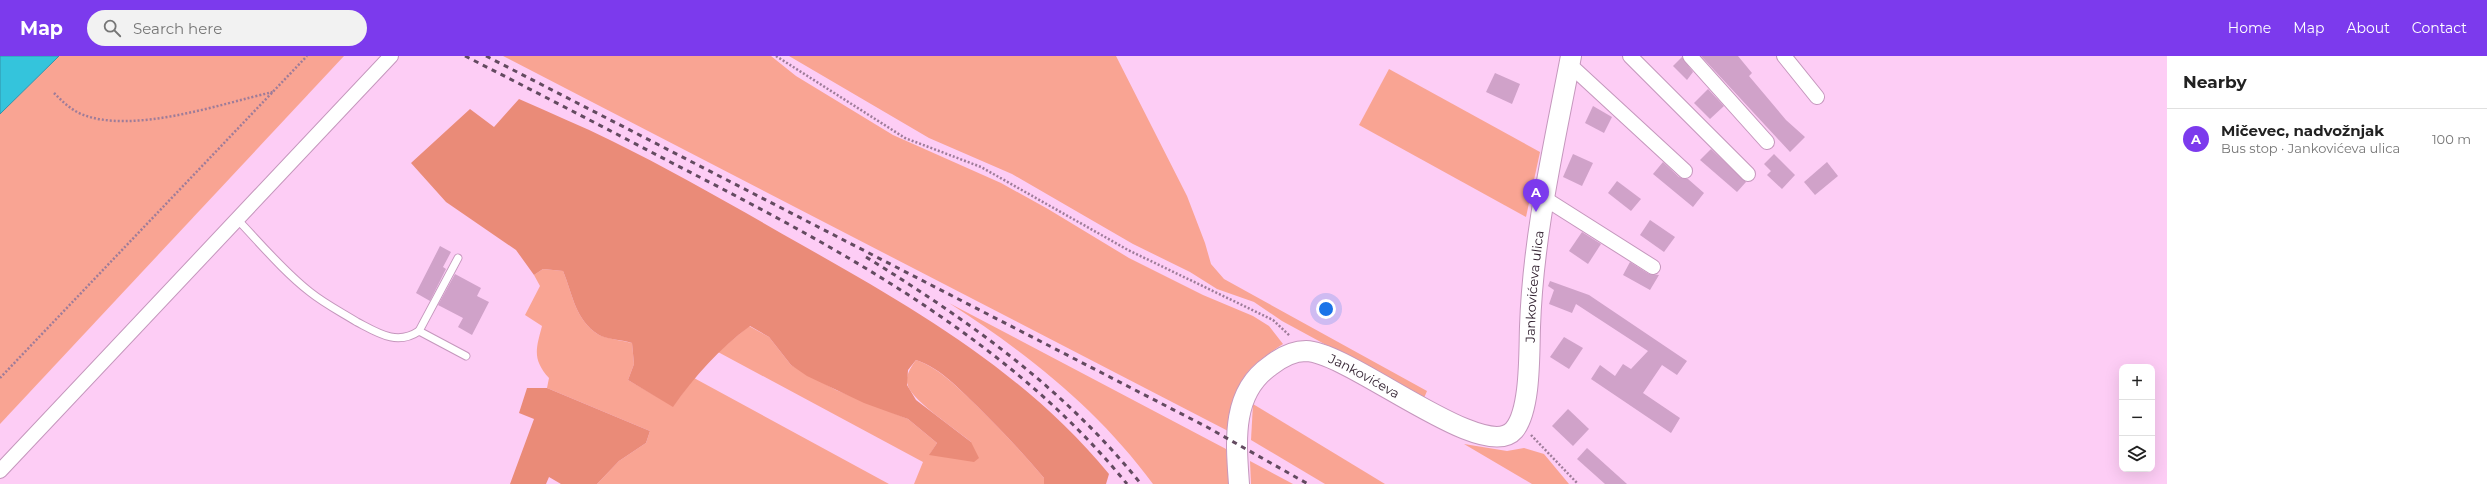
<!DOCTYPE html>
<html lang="en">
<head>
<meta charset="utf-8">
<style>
  :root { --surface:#fff; --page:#f2f2f2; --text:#222; --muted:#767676; --line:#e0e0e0; --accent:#7c3aed }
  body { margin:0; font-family:Montserrat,sans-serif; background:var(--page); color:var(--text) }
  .controls { position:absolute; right:12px; bottom:12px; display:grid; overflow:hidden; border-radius:8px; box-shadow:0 4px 16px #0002 }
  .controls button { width:36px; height:36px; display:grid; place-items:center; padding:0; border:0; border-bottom:1px solid var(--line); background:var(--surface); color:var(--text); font:20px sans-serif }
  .you { position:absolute; left:1326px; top:253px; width:14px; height:14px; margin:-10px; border:3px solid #fff; border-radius:50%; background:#1a73e8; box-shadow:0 0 0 6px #1a73e833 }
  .badge { display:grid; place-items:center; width:26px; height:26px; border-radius:50%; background:var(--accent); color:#fff; font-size:13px; font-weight:700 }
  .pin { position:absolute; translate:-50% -33px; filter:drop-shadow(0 1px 2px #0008) }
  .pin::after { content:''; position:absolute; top:21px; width:14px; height:12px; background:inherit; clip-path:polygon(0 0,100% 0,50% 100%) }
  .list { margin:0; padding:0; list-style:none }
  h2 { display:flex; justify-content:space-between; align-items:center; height:52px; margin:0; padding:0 16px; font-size:17px }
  h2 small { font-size:13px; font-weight:400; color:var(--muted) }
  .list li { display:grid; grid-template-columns:26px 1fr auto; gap:12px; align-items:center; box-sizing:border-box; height:60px; padding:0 16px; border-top:1px solid var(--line) }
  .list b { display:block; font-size:15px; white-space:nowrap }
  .list p { margin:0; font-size:13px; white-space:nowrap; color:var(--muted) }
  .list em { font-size:13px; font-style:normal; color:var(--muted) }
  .icon { flex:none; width:22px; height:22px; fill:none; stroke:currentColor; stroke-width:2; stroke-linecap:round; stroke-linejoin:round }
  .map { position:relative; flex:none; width:2167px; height:428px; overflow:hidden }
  header { display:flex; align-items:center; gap:24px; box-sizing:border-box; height:56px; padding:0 20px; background:var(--accent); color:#fff }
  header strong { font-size:19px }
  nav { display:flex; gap:22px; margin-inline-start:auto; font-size:14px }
  .search { width:280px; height:36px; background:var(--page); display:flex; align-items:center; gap:10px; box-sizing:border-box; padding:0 14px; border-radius:22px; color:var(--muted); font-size:15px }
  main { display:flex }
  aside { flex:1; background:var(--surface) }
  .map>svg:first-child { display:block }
  .green { fill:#f9a493 }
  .forest { fill:#ea8b78 }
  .water { fill:#34c4dc; stroke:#3291a7 }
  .building { fill:#d0a2c9 }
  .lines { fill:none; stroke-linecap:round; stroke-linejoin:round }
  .service-casing { stroke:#c597bd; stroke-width:9 }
  .minor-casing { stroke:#c597bd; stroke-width:16 }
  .secondary-casing { stroke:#c597bd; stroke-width:22 }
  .path { stroke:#9e7c99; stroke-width:2.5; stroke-dasharray:2 2; stroke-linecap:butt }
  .service { stroke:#fff; stroke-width:7 }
  .minor { stroke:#fff; stroke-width:14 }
  .secondary { stroke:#fff; stroke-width:20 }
  .rail { stroke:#634a60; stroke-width:3; stroke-dasharray:5 5; stroke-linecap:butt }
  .labels { text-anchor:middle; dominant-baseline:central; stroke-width:3; stroke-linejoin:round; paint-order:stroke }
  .street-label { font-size:13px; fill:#2c1b2a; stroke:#ffe1fa }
</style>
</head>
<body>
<header>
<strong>Map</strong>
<div class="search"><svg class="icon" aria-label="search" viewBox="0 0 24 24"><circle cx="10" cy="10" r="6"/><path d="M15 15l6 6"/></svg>Search here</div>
<nav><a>Home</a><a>Map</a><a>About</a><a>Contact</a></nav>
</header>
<main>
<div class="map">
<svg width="2167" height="428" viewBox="0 0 2167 428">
  <rect width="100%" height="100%" fill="#fdcdf5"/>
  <!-- green -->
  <g class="green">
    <path d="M59,0H344L0,368V58Z"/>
    <path d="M503,0H771L796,20L893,79L1001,127L1048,153L1129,202L1203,239L1253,260L1269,270L1283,288C1239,317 1237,323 1230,376Z"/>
    <path d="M789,0H1116L1187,140L1205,187L1211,208L1224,223L1427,335L1424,342L1282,265L1254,246L1217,233L1190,216L1133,188L1012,118L929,82Z"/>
    <path d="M1389,13L1540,96L1526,161L1359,69Z"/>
    <path d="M543,213L563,215C573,239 575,264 599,279C605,282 624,285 632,287L634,308L628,324L673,350L694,322L889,428H597L619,405L646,387L650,375L547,332L549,322C532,303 536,293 542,270L525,259L540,230L534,219Z"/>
    <path d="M949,247L1226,393L1229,428H1153C1098,353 1027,297 949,247Z"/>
    <path d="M749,270L769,281L791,309L836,334L908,363L937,387L930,398L971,386C957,374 913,345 908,330C904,321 911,311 916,304C941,313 958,332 977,350C1001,374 1023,397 1044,422V428H914L923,406L718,296Z"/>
    <path d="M1253,348L1385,428H1325L1251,384Z"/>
    <path d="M1464,388L1507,395L1524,392L1544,398L1569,428H1532Z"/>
    <path d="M1250,405L1293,428H1251Z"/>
  </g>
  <!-- forest -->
  <g class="forest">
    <path d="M519,43C550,57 582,70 612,85C677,117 739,153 802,189C915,253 1025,316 1109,418L1106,428H1044V422C1023,397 1001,374 977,350C958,332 942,313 916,304L908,314L907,329L916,344L971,386L979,402L974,406L929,399L937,387L908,363L864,347L807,320L791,309L769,281L750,270C719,293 695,320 673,351L628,324L634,308L632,287C624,284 605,283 599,279C575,264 573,239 563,215L543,213L534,219L516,194L446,146L411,107L470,53L494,71Z"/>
    <path d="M527,332H547L650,375L646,387L619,405L597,428H561L549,421L546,428H510L534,363L519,357Z"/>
  </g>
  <!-- water -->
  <path class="water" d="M0,0H59L0,58Z"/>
  <!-- building -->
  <g class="building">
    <path d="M1701,0H1738L1752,17L1749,20L1786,64L1805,81L1790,96Z"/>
    <path d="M1682,1L1693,16L1687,24L1673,10Z"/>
    <path d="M1495,17L1520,28L1512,48L1486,36Z"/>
    <path d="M1708,33L1724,50L1710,63L1694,47Z"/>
    <path d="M1593,50L1612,61L1604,77L1585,67Z"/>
    <path d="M1711,93L1746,126L1737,136L1700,104Z"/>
    <path d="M1573,98L1593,107L1582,130L1563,121Z"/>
    <path d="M1774,98L1795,119L1782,133L1767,119L1771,115L1764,108Z"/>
    <path d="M1663,106L1679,121L1688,123L1704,137L1693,151L1653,118Z"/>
    <path d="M1827,106L1838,120L1815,139L1804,126Z"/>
    <path d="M1617,125L1641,143L1631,155L1608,137Z"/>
    <path d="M1650,164L1675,181L1664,196L1640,179Z"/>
    <path d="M1582,176L1601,188L1588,208L1569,195Z"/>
    <path d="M440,190L451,196L443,211L446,213L430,245L416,237Z"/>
    <path d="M1630,206L1649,218L1659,219L1650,234L1623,219Z"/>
    <path d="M455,218L481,232L477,240L489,246L472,279L458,271L463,262L438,249Z"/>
    <path d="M1550,225L1589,239L1687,305L1677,319L1662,309L1643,337L1680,362L1671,377L1591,323L1600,309L1615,320L1623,308L1631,313L1648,295L1576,248L1572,257L1549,248L1554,234L1548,230Z"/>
    <path d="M1564,281L1583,292L1569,313L1550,301Z"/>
    <path d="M1568,353L1589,373L1573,390L1552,370Z"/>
    <path d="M1587,392L1627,428H1605L1577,403Z"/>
  </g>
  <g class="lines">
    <!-- service casing -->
    <g class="service-casing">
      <g id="service">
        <path d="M236,162C260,187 283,215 310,236C325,248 341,256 357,266C378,277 397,290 419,275L466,300"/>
        <path d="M419,275L458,202"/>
      </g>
    </g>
    <!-- minor casing -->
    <g class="minor-casing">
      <g id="minor">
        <path d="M1630,0L1748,118"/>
        <path d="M1690,0L1767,86"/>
        <path d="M1784,0L1817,41"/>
        <path d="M1570,9L1685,115"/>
        <path d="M1544,142L1653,211"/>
        <path d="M0,415L391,0"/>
      </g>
    </g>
    <!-- secondary casing -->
    <g class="secondary-casing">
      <g id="secondary">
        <path id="s1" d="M1239,428C1236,386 1231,337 1270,310C1280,302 1293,295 1306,295C1350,296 1484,409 1514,374C1531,354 1529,296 1530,271C1533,179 1554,90 1571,0"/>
      </g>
    </g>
    <!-- path -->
    <g class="path">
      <path d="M776,0L905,82L981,111L1128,194L1273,264L1290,280"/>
      <path d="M54,37C62,45 70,53 81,58C132,79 220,48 273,36"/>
      <path d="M0,322L307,0"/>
      <path d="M1531,379L1578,428"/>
    </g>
    <!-- service -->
    <use href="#service" class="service"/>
    <!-- minor -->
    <use href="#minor" class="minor"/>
    <!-- secondary -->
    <use href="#secondary" class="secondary"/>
    <!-- rail -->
    <g class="rail">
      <path d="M465,0C536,36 607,73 678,110C840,193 1010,284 1127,428"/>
      <path d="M486,0L1207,371L1308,428"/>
      <path d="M866,201C968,264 1065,333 1141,428"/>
    </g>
  </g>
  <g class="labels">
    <!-- street labels -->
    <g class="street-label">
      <text stroke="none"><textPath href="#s1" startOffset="544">Jankovićeva ulica</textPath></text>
      <text stroke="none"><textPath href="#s1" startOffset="232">Jankovićeva</textPath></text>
    </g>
  </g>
</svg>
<div class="controls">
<button>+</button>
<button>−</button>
<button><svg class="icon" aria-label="layers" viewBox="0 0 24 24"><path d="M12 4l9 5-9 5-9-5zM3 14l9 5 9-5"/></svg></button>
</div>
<div class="you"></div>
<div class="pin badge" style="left:1536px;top:156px">A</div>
</div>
<aside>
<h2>Nearby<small></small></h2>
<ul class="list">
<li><span class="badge">A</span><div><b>Mičevec, nadvožnjak</b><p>Bus stop · Jankovićeva ulica</p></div><em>100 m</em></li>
</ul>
</aside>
</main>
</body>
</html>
